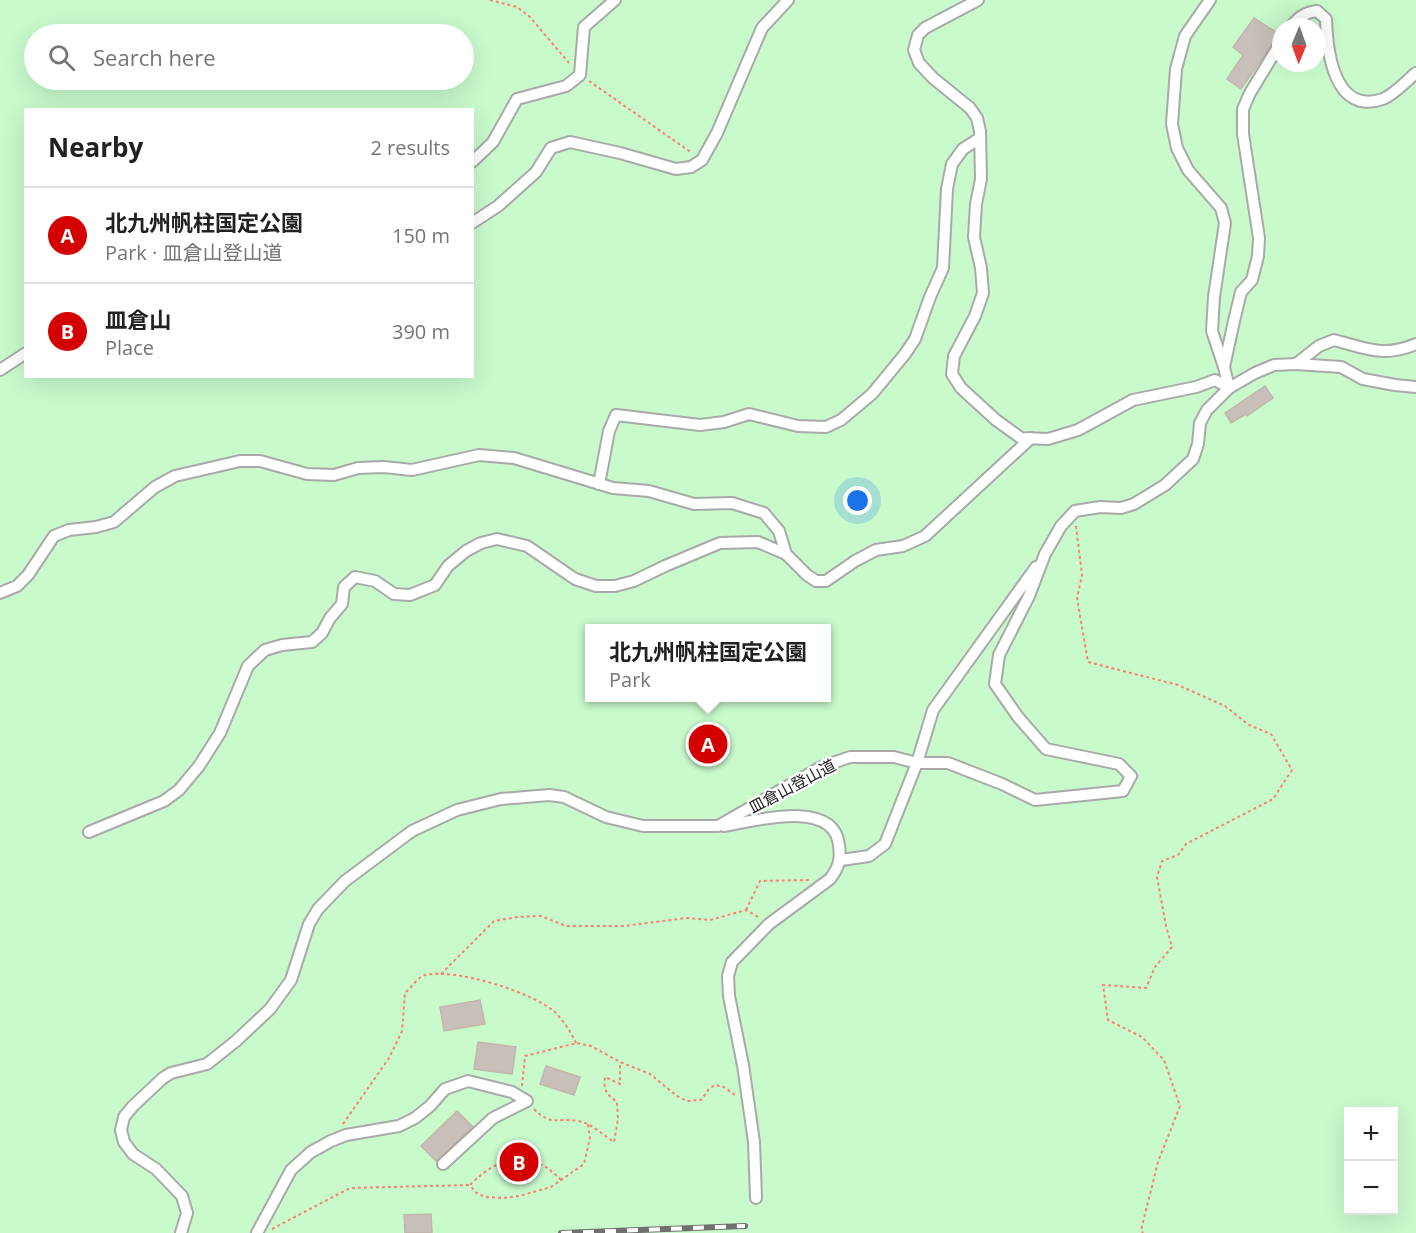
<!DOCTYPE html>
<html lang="en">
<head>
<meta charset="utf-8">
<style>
  :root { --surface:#fff; --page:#f6f6f6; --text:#202124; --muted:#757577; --line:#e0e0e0; --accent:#d40000 }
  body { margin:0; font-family:"Open Sans","Noto Sans JP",sans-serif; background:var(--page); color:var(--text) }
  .controls { position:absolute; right:18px; bottom:18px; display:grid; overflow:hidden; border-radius:0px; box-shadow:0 6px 24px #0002 }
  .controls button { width:54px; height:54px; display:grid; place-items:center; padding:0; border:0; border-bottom:2px solid var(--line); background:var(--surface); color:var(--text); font:30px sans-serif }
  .compass { position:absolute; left:1272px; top:18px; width:54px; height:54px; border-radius:50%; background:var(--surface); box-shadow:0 6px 24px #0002; rotate:181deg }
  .you { position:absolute; left:858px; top:501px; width:21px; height:21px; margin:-15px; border:4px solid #fff; border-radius:50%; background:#1a73e8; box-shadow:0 0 0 9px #1a73e833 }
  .badge { display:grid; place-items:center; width:39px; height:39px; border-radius:50%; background:var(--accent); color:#fff; font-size:20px; font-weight:700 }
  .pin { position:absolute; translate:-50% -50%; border:3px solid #fff; box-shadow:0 2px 6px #0006 }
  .popup { position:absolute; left:585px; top:624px; width:246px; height:78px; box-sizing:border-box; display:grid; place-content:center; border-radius:0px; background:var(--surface); filter:drop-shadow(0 2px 4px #0005); font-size:20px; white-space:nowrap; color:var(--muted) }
  .popup b { font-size:22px; color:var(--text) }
  .popup::after { content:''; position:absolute; left:50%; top:100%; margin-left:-12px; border:12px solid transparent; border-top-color:var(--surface) }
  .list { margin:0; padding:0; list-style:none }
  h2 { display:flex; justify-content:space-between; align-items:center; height:78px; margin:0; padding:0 24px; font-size:26px }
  h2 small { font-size:20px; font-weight:400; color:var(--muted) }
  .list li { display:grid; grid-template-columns:39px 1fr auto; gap:18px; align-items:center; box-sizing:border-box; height:96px; padding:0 24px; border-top:2px solid var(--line) }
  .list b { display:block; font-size:22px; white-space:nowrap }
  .list p { margin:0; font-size:20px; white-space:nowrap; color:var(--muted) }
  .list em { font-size:20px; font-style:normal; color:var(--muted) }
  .icon { flex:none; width:33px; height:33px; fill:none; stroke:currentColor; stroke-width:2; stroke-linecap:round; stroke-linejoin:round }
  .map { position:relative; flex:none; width:1416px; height:1233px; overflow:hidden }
  .search { position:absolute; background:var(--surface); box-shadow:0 6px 24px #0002; left:24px; top:24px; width:450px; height:66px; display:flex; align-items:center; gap:15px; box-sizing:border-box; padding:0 21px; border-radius:33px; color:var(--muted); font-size:22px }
  .panel { position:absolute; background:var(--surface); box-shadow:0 6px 24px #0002; left:24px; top:108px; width:450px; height:270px; border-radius:0px }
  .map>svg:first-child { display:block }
  .park { fill:#c8facc; fill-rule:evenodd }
  .building { fill:#c7bfb8; stroke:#c4b6ab; stroke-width:1.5 }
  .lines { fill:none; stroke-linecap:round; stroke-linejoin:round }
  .street-casing { stroke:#a9a9a9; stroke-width:14 }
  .path { stroke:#fa8072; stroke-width:2; stroke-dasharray:3 3; stroke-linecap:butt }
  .street { stroke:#fff; stroke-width:10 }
  .rail-casing { stroke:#707070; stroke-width:6 }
  .rail { stroke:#fff; stroke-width:4; stroke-dasharray:11; stroke-linecap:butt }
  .labels { text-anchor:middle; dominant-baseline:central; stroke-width:4.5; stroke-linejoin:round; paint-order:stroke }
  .street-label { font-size:16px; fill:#222; stroke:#fff }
</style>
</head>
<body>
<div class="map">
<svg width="1416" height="1233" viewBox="0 0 1416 1233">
  <rect width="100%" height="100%" fill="#f2efe9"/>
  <!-- park -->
  <path class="park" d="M0,0H1416V1233H0ZM1281,27H1317V63H1281ZM34,34H464V80H34ZM26,110H472V376H26ZM590,628H826V698H590ZM1348,1112H1394V1210H1348Z"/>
  <!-- building -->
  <g class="building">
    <path d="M1254,18L1279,34L1241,89L1227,79L1243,55L1233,47Z"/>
    <path d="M1265,386L1273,398L1247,416L1246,414L1231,423L1225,413Z"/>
    <path d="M480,1000L485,1024L444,1031L440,1007Z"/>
    <path d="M478,1042L516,1047L512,1074L474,1069Z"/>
    <path d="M546,1066L580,1077L574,1095L540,1084Z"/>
    <path d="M457,1111L473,1127L436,1161L421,1146Z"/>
    <path d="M431,1214L432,1233H405L404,1215Z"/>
  </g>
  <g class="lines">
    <!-- street casing -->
    <g class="street-casing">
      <g id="street">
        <path d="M978,0L925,28L918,35L914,50L919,63L933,78L970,108L977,118L980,131L981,179L976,204L974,237L981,268L983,293L975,316L954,356L952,374L961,388L996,420L1021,438L1048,439L1078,430L1133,400L1196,387L1215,380L1229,388"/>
        <path d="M1210,0L1185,36L1176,69L1172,124L1177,148L1188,170L1221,208L1225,223L1214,297L1212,331L1224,367"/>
        <path d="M1291,27C1298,17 1306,12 1317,11L1326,19C1327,51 1334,116 1383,99C1395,94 1406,81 1416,73"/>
        <path d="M472,162L493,142L517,99L566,86L580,75L584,27L615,0"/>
        <path d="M472,223L498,206L536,172L551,148L570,142L620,153L676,169L691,167L702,160L717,133L762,28L788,0"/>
        <path d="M1296,364L1319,346L1334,340C1365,348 1384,358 1416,344"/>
        <path d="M0,370L26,353"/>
        <path d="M1229,388L1224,367L1234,321L1241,292L1252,280L1258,256L1259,238L1243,134V109L1250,93L1281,42"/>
        <path d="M599,484L609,431L616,415L700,425L724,422L749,414L798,426L826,427L841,420L872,394L905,354L915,339L930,297L943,268L947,189L952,164L963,149L980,138"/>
        <path d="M0,593L17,586L28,575L54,536L69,530L96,527L114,522L155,487L175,476L240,461H260L307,474L334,475L358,468L384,467L412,470L479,455L514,458L613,488L649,491L694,504L732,503L764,513L779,531L786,554L807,575L816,581H826L855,561L876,550L903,546L925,536L1031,438"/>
        <path d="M724,826C754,821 834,798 839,845C841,860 839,867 830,879L769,924L732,962L728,976L729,996L743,1065L754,1142L756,1198"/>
        <path d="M89,832L164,801L179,790L199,766L220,733L248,666L265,650L282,645L312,642L322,633L330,618L342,604L344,587L355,577L375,581L394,594L410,595L435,585L448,566L466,551L481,543L497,539L527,546L575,579L596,586H615L634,581L665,566L720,543L758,542L786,554"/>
        <path d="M841,860L869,856L885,844L917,763L933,710L1036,567"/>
        <path d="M181,1233L187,1213L182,1196L156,1169L133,1154L124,1142L121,1130L124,1117L133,1106L163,1078L171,1073L207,1064L236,1041L270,1009L291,980L309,924L318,909L345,881L412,831L457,810L501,799L549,795L564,797L606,817L643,826H718L821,767L850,757H894L917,763H948L1002,784L1035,800L1123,791L1131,776L1119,764L1046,749L1018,717L995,684L999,655L1029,596L1045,554L1061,526L1075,511L1100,507L1121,508L1134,504L1165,485L1193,459L1198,444L1200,423L1207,410L1229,388L1255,373L1274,365L1296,364L1341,367L1363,379L1395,385L1416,387"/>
        <path d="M257,1233L291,1170L311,1152L331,1141L346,1135L399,1126L415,1118L430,1106L445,1089L468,1081L512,1092L527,1101L493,1118L443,1164"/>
      </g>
    </g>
    <!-- path -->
    <g class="path">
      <path d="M490,0L517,7L530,17L569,63"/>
      <path d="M589,81L692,153"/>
      <path d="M1076,526L1082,575L1077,598L1088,662L1178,685L1225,706L1249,725L1271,734L1292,770L1273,799L1186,844L1178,855L1162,861L1157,877L1166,926L1172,947L1155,967L1146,988L1103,985L1108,1020L1142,1037L1164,1060L1180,1106L1158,1162L1141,1230L1143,1233"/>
      <path d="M746,910L760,881L809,880"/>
      <path d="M441,974L494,921L517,917L541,916L566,926H624L686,918L710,920L746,910L760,918"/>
      <path d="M522,1086L525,1056L577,1043L591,1046L620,1062L650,1074L677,1096L687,1101L701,1100L709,1089L715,1085L724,1087L735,1095"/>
      <path d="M534,1109C552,1127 557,1117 578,1121C591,1123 603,1135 614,1142L618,1119L617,1102C607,1094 603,1091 605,1077L620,1084V1062"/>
      <path d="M343,1124L389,1058L402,1031L405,993C411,988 418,977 425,975C455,968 533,992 556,1013C564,1022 571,1032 576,1043"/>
      <path d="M561,1180C530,1147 499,1156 470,1185L475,1192L485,1197L504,1198L519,1196L551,1187L584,1164L590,1138L588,1124"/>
      <path d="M272,1229L350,1188L470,1185"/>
    </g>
    <!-- street -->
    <use href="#street" class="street"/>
    <!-- rail casing -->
    <g class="rail-casing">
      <path id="rail" d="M561,1233L745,1226"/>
    </g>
    <!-- rail -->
    <use href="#rail" class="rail"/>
  </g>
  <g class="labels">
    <!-- street labels -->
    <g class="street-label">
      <text transform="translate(792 786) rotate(-28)">皿倉山登山道</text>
    </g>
  </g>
</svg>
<div class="controls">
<button>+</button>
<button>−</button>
</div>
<svg class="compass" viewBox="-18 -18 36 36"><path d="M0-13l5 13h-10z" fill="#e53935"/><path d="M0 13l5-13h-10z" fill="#757577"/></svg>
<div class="you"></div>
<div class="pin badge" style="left:708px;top:744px">A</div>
<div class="popup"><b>北九州帆柱国定公園</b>Park</div>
<div class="pin badge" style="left:519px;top:1162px">B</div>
<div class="search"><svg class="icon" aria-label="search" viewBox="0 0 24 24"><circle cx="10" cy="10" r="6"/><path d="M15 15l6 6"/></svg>Search here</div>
<section class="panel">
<h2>Nearby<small>2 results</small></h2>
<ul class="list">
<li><span class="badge">A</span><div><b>北九州帆柱国定公園</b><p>Park · 皿倉山登山道</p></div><em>150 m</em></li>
<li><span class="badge">B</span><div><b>皿倉山</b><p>Place</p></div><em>390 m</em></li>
</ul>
</section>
</div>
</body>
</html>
